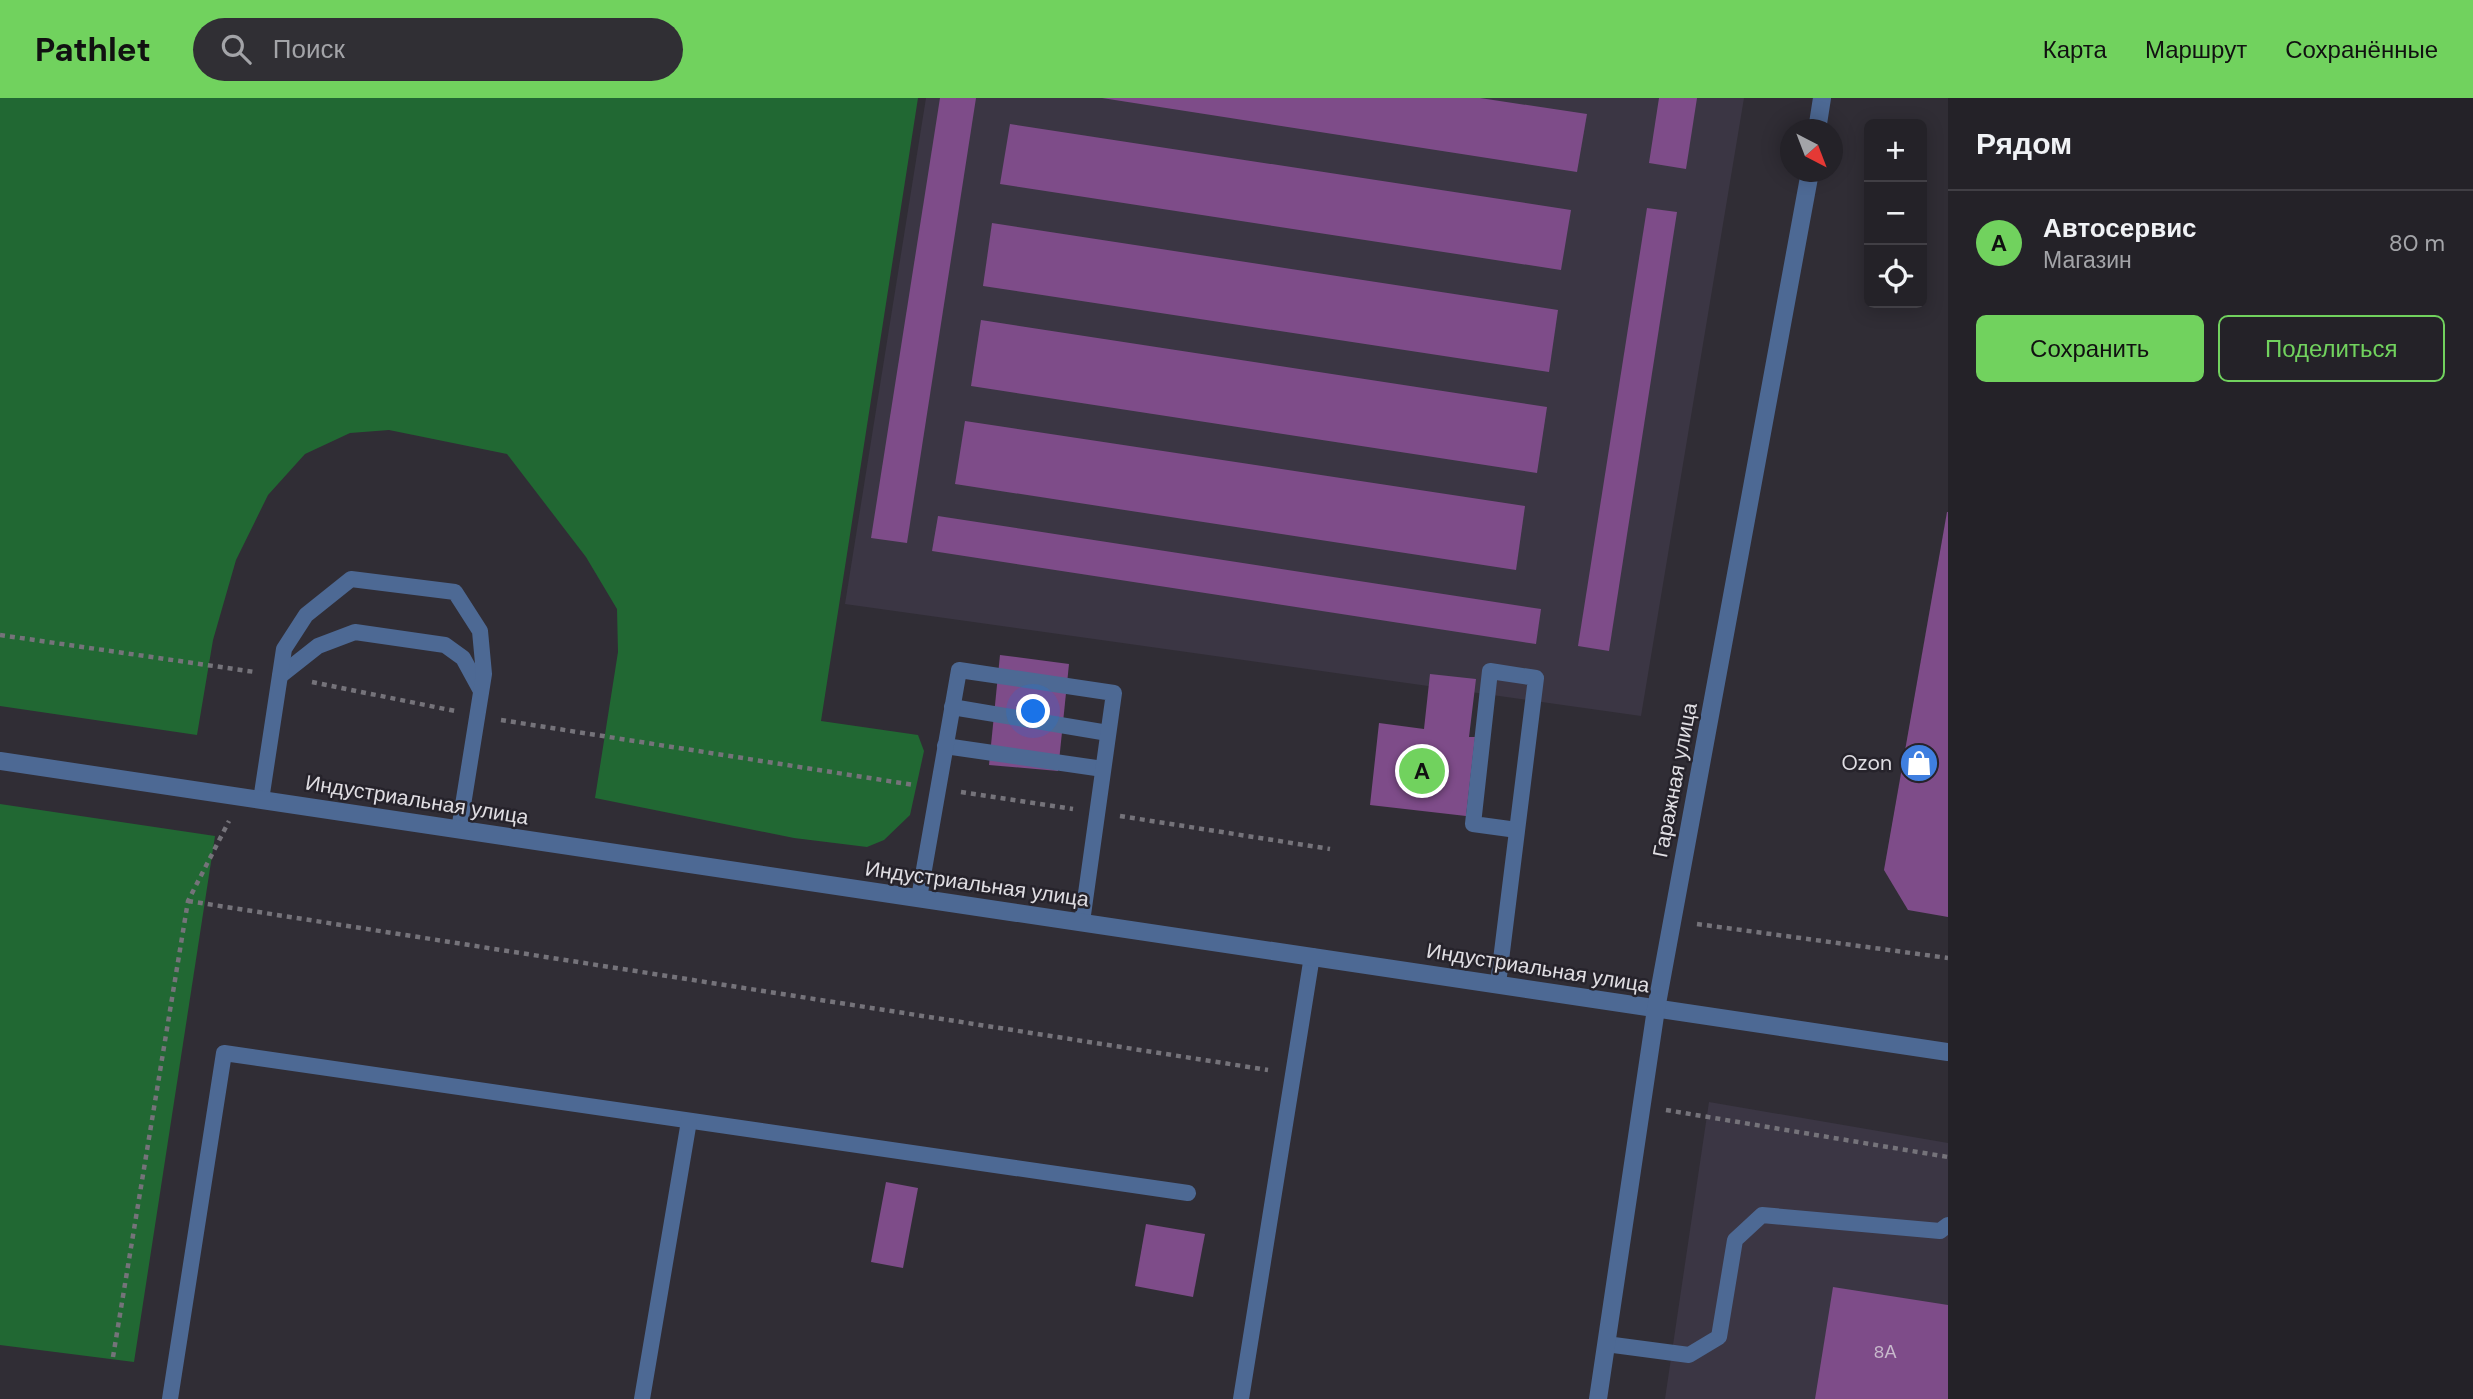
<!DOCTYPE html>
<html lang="ru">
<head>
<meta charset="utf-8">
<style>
  :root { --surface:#242228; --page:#302f34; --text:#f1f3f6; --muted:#a3a4a8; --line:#413f45; --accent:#71d25e }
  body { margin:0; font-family:"DM Sans",sans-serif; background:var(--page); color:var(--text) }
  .controls { position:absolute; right:21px; top:21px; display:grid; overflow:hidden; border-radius:10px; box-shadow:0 4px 18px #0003 }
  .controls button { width:63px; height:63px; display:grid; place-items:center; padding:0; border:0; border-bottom:2px solid var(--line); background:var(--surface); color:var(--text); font:35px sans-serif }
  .compass { position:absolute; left:1780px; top:21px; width:63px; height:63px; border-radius:50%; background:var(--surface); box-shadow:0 4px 18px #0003; rotate:138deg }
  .you { position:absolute; left:1034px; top:614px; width:24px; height:24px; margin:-18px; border:5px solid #fff; border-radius:50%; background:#1a73e8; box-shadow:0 0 0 10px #1a73e833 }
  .badge { display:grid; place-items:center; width:46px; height:46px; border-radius:50%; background:var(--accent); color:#111; font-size:23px; font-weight:700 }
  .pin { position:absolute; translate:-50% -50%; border:4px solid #fff; box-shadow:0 2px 7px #0006 }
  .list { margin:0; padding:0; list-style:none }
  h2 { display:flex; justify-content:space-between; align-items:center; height:91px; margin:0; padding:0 28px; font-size:30px }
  h2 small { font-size:23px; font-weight:400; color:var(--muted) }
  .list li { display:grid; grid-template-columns:46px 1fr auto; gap:21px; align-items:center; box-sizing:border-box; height:105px; padding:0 28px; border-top:2px solid var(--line) }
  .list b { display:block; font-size:26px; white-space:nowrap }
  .list p { margin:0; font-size:23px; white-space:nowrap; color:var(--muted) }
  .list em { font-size:23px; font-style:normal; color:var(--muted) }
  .actions { display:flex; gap:14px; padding:21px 28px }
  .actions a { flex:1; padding:16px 0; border:2px solid var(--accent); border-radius:10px; text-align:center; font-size:24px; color:var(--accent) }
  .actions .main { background:var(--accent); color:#111 }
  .icon { flex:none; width:38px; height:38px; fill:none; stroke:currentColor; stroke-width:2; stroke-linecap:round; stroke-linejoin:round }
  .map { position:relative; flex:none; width:1948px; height:1301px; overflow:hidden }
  header { display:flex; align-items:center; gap:42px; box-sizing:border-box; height:98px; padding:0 35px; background:var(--accent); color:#111 }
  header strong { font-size:33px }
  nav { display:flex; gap:38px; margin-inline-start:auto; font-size:24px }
  .search { width:490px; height:63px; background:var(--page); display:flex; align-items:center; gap:18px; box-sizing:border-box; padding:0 24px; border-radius:38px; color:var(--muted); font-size:26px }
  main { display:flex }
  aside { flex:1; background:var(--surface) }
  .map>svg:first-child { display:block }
  .built { fill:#3b3644 }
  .green { fill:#216833 }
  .building { fill:#7e4c89 }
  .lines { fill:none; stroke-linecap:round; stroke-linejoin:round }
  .path { stroke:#75737a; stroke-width:4.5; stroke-dasharray:5 5; stroke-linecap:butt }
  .service { stroke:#4d6994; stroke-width:16 }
  .minor { stroke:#4d6994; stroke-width:18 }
  .labels { text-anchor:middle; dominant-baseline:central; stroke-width:5; stroke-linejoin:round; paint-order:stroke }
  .number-label { font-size:18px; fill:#c8bacc }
  .poi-label { font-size:21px; fill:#e0dee3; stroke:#26232b; text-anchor:end }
  .street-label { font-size:21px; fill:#e0dee3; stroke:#26232b }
</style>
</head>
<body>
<header>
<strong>Pathlet</strong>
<div class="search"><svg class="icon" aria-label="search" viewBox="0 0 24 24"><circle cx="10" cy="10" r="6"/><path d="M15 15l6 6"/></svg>Поиск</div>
<nav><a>Карта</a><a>Маршрут</a><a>Сохранённые</a></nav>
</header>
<main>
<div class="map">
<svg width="1948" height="1301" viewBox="0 0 1948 1301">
  <rect width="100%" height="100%" fill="#302d35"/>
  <!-- built -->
  <g class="built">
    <path d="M926,0H1744L1641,618L845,506Z"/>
    <path d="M1709,1004L1948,1045V1301H1665Z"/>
  </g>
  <!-- green -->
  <g class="green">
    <path d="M0,0H918L821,623L918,637L924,653L910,717L884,742L867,749L794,740L595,700L618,554L617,511L586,459L507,356L389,332L350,335L305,356L268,397L236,462L213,542L197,637L0,608Z"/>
    <path d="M0,706L215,738L134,1264L0,1247Z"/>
  </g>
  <!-- building -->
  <g class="building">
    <path d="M940,0H976L907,445L871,440Z"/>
    <path d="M1102,0H1480L1587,16L1577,74Z"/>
    <path d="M1659,0H1697L1686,71L1649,65Z"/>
    <path d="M1010,26L1571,112L1561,172L1000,86Z"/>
    <path d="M1647,110L1677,114L1609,553L1578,548Z"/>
    <path d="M992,125L1558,212L1549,274L983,188Z"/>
    <path d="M981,222L1547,309L1537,375L971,288Z"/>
    <path d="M965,323L1525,408L1516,472L955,386Z"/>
    <path d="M1947,414H1948V819L1908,812L1884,772Z"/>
    <path d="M938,418L1541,511L1536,546L932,453Z"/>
    <path d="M1000,557L1069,566L1058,673L989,667Z"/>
    <path d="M1430,576L1476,581L1469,639H1475L1466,718L1370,707L1379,625L1424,631Z"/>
    <path d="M886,1084L918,1090L903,1170L871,1164Z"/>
    <path d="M1146,1126L1205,1136L1193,1199L1135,1188Z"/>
    <path d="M1833,1189L1948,1207V1301H1815Z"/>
  </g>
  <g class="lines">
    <!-- path -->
    <g class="path">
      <path d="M0,537L255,574"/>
      <path d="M312,584L455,613"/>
      <path d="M501,622L914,687"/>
      <path d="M961,694L1073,711"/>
      <path d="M1120,718L1330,751"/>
      <path d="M188,803L1268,972"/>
      <path d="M1697,826L1948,860"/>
      <path d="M1666,1012L1948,1059"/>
      <path d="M113,1259L188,803L229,723"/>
    </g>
    <!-- service -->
    <g class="service">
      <path d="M280,578L318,548L355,534L445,547L463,560L481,593"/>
      <path d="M952,609L1108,635"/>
      <path d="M945,648L1103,671"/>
      <path d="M261,702L284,551L306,517L351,481L455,494L480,533L484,576L459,732"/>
      <path d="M919,800L959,572L1114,595L1082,824"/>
      <path d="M1498,886L1536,580L1490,573L1473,726L1517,732"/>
      <path d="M1606,1246L1689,1257L1719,1239L1735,1142L1762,1117L1940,1133L1948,1127"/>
      <path d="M170,1301L224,955L1188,1095"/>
      <path d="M642,1301L689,1023"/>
      <path d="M1241,1301L1312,858"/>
    </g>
    <!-- minor -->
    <g class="minor">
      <path d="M1817,32L1822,0"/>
      <path d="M0,663L1948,954"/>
      <path d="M1598,1301L1656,911L1810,74"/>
    </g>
  </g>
  <!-- icons -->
  <defs>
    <g id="shop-disc" transform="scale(2.0125)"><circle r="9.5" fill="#3f7fe0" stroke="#26232b"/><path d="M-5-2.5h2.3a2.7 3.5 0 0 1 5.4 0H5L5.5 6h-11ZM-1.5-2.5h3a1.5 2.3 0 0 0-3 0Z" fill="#fff"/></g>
  </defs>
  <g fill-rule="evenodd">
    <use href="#shop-disc" x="1919" y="665"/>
  </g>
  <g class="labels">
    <!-- number labels -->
    <g class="number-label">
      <text x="1885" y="1254">8А</text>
    </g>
    <!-- poi labels -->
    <g class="poi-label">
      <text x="1892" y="665">Ozon</text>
    </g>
    <!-- street labels -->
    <g class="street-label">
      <text transform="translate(1675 682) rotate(-79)">Гаражная улица</text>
      <text transform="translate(417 702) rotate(9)">Индустриальная улица</text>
      <text transform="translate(977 786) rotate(8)">Индустриальная улица</text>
      <text transform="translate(1538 870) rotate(9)">Индустриальная улица</text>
    </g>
  </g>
</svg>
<div class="controls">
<button>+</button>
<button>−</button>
<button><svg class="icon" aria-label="locate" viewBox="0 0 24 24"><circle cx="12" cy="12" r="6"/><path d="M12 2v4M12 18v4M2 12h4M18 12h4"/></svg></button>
</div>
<svg class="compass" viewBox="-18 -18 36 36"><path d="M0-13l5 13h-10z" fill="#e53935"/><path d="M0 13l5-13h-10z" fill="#a3a4a8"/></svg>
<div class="you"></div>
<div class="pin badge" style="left:1422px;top:673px">A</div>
</div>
<aside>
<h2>Рядом<small></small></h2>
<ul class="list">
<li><span class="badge">A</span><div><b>Автосервис</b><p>Магазин</p></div><em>80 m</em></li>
</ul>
<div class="actions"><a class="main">Сохранить</a><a>Поделиться</a></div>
</aside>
</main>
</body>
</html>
